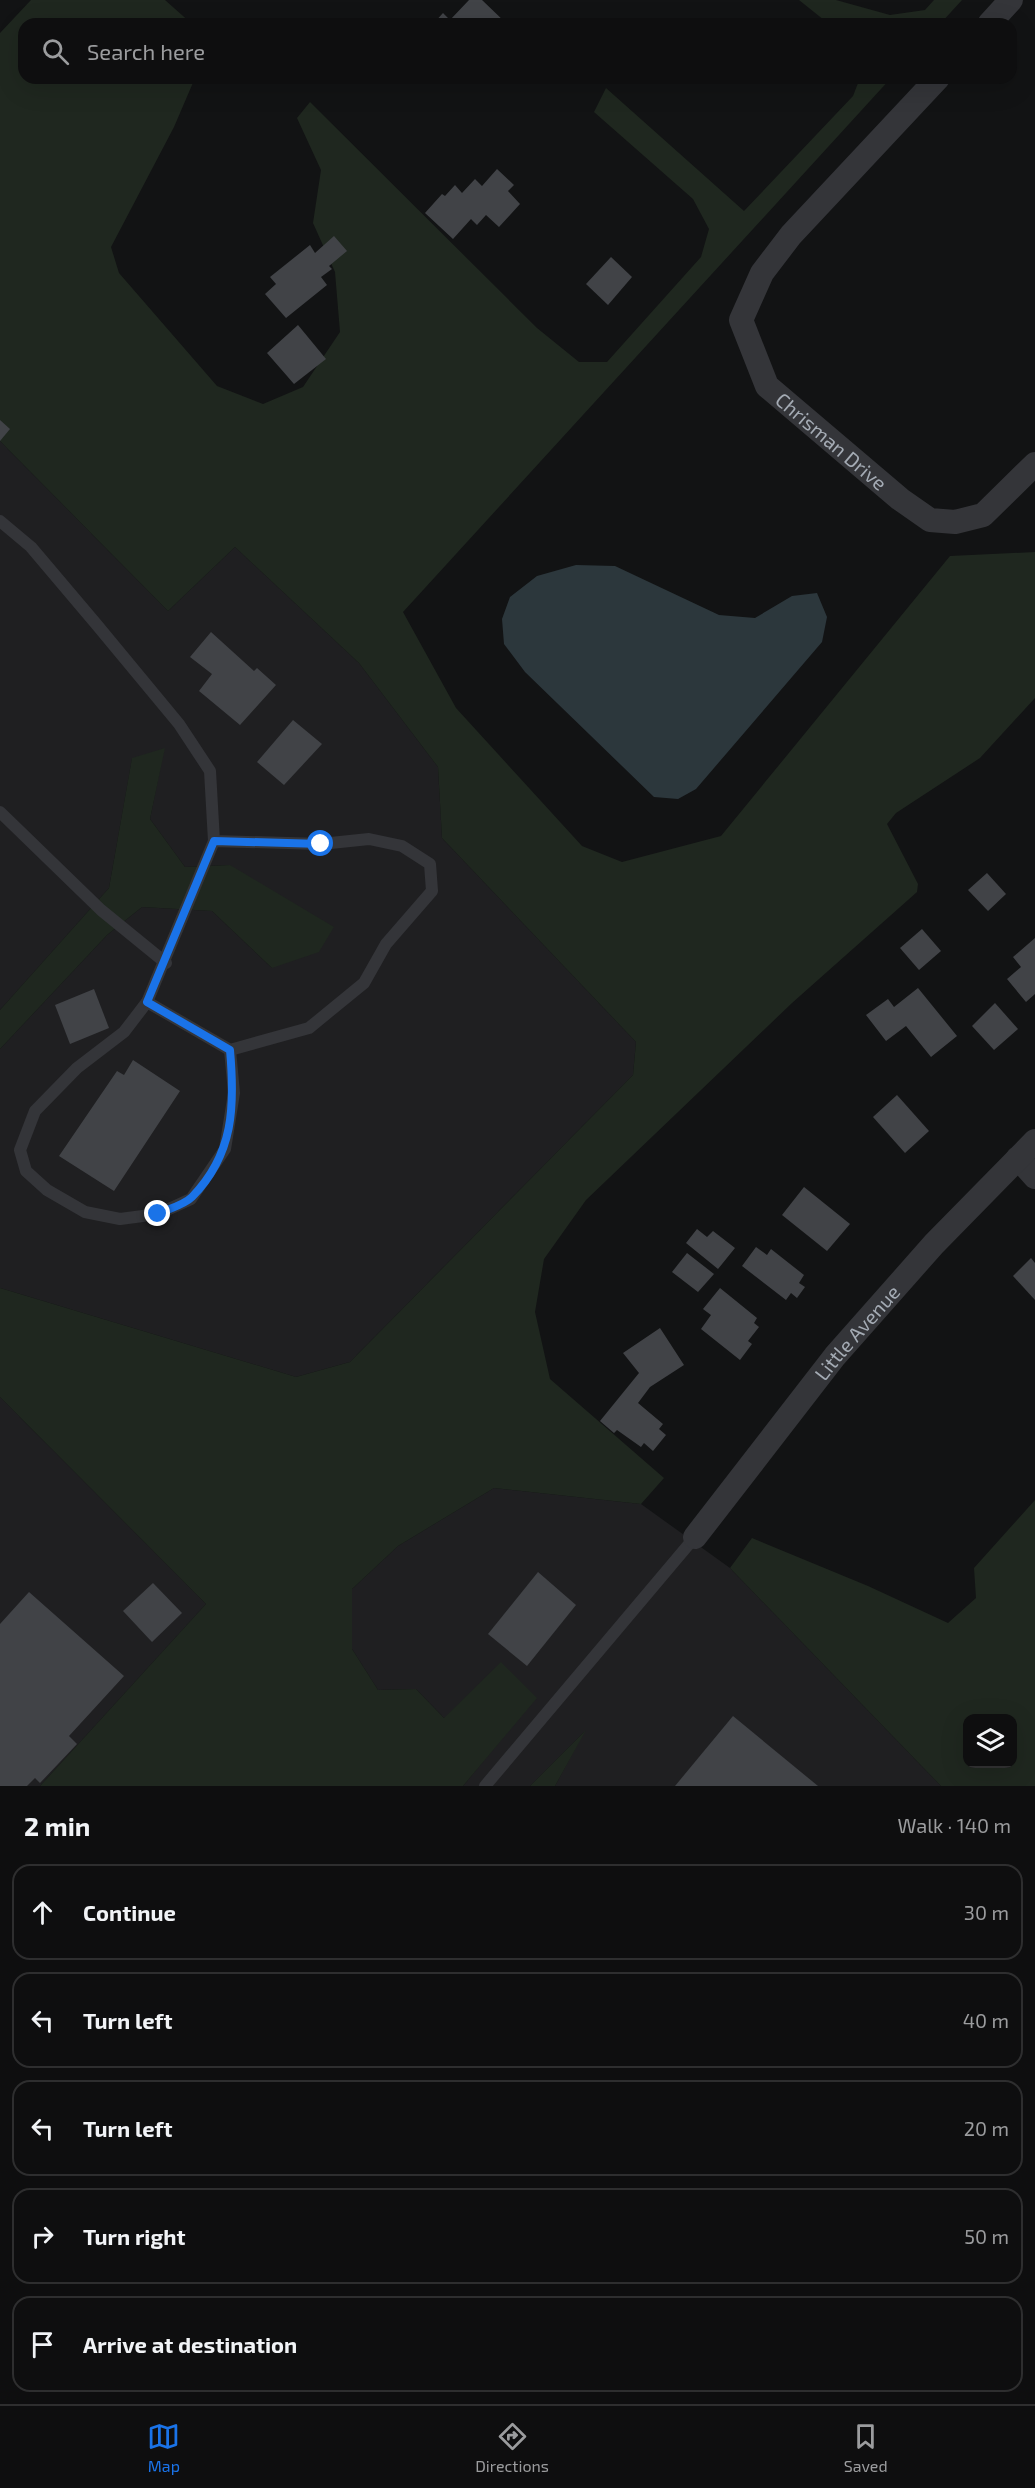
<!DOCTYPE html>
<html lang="en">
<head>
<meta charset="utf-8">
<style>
  :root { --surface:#0e0e0f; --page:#1c1c1d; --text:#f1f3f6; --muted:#9b9c9e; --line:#2e2e2f; --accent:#1a73e8 }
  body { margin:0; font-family:"Exo 2",sans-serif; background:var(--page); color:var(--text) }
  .controls { position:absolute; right:18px; bottom:18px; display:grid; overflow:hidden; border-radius:12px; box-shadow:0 6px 24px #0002 }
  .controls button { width:54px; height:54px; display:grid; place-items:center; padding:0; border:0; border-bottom:2px solid var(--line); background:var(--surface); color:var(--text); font:30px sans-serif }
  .stop { position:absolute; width:18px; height:18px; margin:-14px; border:4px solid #1a73e8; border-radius:50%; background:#fff }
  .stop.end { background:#1a73e8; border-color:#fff; box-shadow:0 2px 6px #0008 }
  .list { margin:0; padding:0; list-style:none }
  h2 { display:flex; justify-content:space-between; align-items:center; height:78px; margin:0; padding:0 24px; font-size:26px }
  h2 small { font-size:20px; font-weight:400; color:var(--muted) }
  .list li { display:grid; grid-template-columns:39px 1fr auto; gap:18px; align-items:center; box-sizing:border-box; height:96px; margin:0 12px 12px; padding:0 12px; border:2px solid var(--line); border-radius:18px }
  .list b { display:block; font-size:22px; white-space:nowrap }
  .list em { font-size:20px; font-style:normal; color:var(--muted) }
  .icon { flex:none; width:33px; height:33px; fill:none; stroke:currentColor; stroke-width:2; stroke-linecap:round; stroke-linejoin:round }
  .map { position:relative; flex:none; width:1035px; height:1786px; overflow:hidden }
  .search { position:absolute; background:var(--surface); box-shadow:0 6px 24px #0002; left:18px; right:18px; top:18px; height:66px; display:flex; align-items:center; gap:15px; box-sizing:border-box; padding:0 21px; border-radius:18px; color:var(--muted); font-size:22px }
  .sheet { height:618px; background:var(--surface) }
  nav { display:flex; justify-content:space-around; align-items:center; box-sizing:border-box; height:84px; border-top:2px solid var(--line); background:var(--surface); font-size:16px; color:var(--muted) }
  nav a { display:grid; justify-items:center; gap:3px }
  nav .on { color:var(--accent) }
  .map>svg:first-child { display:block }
  .built { fill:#1f1f21 }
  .green { fill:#1f271f; fill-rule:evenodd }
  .water { fill:#2c373c }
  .building { fill:#414347 }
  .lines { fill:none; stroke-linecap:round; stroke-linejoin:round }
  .service { stroke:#343539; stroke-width:12 }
  .minor { stroke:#343539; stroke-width:24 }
  .route { stroke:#1a73e8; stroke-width:8 }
  .labels { text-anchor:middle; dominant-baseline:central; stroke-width:4.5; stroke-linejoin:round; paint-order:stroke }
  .street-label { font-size:20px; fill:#a4abb4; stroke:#0e0e0f }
</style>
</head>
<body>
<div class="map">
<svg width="1035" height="1786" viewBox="0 0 1035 1786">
  <rect width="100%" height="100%" fill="#121314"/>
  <!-- built -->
  <g class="built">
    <path d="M0,441L168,611L235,547L359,663L438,767L442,838L636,1042L633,1075L350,1362L296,1377L0,1288V1049L107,935L142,907L212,911L272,968L230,865L185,867L150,819L164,749L132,759L109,888L0,1010Z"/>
    <path d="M0,1397L206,1604L40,1786H0Z"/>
    <path d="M494,1488L641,1504L730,1568L941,1786H555L584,1732L530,1786H463L536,1697L444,1718L416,1689L378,1690L352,1649V1589L398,1546Z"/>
  </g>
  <!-- green -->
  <g class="green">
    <path d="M31,0H165L192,24H24V78H195L174,127L111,247L119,273L217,386L263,404L303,387L340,332L335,272L313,223L321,170L297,118L310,102L537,328L579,362H607L701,257L709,229L693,199L594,112L606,88L744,211L853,96L860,78H891L403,612L456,708L582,846L622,862L721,836L950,556L1035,552V698L980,758L896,813L887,824L918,884L917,892L792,1003L586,1200L544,1259L535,1312L550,1379L664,1478L641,1504L494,1488L398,1546L352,1589V1649L378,1690L416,1689L444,1718L501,1662L537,1698L463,1786H40L206,1604L0,1397V1288L296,1377L350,1362L633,1075L636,1042L442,838L438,767L359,663L235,547L168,611L0,441V33Z"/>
    <path d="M799,0H836L890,15L925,10L934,0H962L940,24H829Z"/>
    <path d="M165,748L150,819L185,867L230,865L334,927L319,952L272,968L212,911L142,907L107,935L0,1049V1010L109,888L132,758Z"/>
    <path d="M1035,1500V1786H941L730,1568L752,1538L868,1586L948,1623L976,1598L974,1568ZM968,1718H1012V1764H968Z"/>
    <path d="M586,1730L555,1786H530Z"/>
  </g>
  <!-- water -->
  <path class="water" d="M576,565L615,566L719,615L755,618L792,596L817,593L827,617L822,642L696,789L678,799L654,797L525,672L504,644L502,619L510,597L537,576Z"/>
  <!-- building -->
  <g class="building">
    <path d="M469,0H482L507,24H433L443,13L450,20Z"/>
    <path d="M497,169L514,185L508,191L520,204L499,227L486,215L477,225L471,219L453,239L425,213L442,194L445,196L455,185L462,193L475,179L482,186Z"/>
    <path d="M334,236L347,251L329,266L332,269L321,277L327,285L286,318L265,294L276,284L270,277L310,245L315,253Z"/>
    <path d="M611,257L632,277L608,305L586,284Z"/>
    <path d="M298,325L326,359L294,384L267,353Z"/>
    <path d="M0,420L10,429L0,441Z"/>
    <path d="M211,632L254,671L257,668L276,685L240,725L199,691L212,674L190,657Z"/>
    <path d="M293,720L322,744L284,785L257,762Z"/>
    <path d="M987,873L1006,894L988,911L968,890Z"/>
    <path d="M922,929L941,951L919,970L900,948Z"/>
    <path d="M1035,938V994L1026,1002L1007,979L1021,967L1013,957Z"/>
    <path d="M918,988L957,1036L931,1057L906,1026L886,1041L866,1015L888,999L894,1007Z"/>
    <path d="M94,989L109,1028L70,1044L55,1005Z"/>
    <path d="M995,1003L1018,1029L994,1050L972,1026Z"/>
    <path d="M133,1060L180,1091L114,1191L59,1156L117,1071L124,1075Z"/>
    <path d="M897,1095L929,1131L905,1153L873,1117Z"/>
    <path d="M804,1187L850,1224L827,1251L782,1215Z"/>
    <path d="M697,1229L707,1237L713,1231L735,1248L718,1269L686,1243Z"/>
    <path d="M756,1247L767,1255L771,1249L804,1275L799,1283L805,1287L797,1298L791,1293L786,1300L742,1266Z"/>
    <path d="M687,1253L714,1274L698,1292L672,1272Z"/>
    <path d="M1031,1258L1035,1263V1300L1013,1276Z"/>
    <path d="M720,1288L757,1318L754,1323L759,1327L748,1341L752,1344L740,1360L701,1329L711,1315L703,1309Z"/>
    <path d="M660,1328L684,1365L650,1387L638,1403L663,1424L659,1429L666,1435L653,1451L644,1443L641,1447L617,1430L614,1433L600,1421L639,1373L623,1353Z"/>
    <path d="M538,1572L576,1605L527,1666L488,1634Z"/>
    <path d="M153,1583L182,1613L152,1642L123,1611Z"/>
    <path d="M29,1592L124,1676L69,1736L77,1744L40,1783L35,1778L27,1786H0V1624Z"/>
    <path d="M733,1716L818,1786H675Z"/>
  </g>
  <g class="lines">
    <!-- service -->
    <g class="service">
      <path d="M0,521L31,547L97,625L179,724L210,771L214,841L147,1002L124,1032L77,1068L35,1111L20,1150L26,1171L47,1190L85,1212L120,1219L158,1214L191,1199L225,1149L234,1093L230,1050L309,1028L364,983L386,944L432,891L430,864L402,846L369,839L321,844L214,841"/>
      <path d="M0,812L101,910L166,963"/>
      <path d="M147,1002L230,1050"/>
      <path d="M485,1786L695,1537"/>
    </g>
    <!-- minor -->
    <g class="minor">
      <path d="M989,24L1011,0"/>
      <path id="s1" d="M938,78L791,235L762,273L741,320L767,386L900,499L930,520L955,522L983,515L1035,464"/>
      <path d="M1018,1158L1035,1177"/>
      <path id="s2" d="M695,1537L835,1356L934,1244L1035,1141"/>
    </g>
  </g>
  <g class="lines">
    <!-- route -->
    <path class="route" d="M158,1214C168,1209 184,1205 192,1197C234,1154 235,1106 230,1050L147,1002L214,841L321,844"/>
  </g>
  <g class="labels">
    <!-- street labels -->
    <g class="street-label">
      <text stroke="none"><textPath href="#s1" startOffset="470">Chrisman Drive</textPath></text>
      <text stroke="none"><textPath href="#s2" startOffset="261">Little Avenue</textPath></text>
    </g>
  </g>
</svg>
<div class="controls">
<button><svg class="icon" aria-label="layers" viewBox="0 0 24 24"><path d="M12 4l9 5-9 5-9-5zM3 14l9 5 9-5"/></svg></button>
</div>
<div class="stop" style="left:321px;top:844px"></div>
<div class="stop end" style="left:158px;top:1214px"></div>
<div class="search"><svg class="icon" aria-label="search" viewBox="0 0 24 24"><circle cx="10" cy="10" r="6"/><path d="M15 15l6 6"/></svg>Search here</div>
</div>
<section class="sheet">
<h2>2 min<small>Walk · 140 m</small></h2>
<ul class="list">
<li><svg class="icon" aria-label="ahead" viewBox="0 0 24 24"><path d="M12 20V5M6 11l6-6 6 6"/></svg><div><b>Continue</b></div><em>30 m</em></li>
<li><svg class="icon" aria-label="left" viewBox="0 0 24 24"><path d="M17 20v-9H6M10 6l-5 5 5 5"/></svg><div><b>Turn left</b></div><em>40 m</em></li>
<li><svg class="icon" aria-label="left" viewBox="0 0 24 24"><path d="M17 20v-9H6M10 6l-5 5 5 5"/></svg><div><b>Turn left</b></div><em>20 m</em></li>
<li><svg class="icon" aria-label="right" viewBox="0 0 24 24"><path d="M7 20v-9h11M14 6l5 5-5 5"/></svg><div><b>Turn right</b></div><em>50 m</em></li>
<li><svg class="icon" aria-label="arrive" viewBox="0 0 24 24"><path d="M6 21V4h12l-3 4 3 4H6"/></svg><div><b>Arrive at destination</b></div></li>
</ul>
</section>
<nav>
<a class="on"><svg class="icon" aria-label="map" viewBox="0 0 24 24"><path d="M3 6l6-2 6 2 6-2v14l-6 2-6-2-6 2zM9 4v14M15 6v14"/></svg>Map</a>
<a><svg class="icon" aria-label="directions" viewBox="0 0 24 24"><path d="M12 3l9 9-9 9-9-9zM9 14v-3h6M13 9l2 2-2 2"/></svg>Directions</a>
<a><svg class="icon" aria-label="saved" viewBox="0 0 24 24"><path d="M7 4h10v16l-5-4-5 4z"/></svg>Saved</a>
</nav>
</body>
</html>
